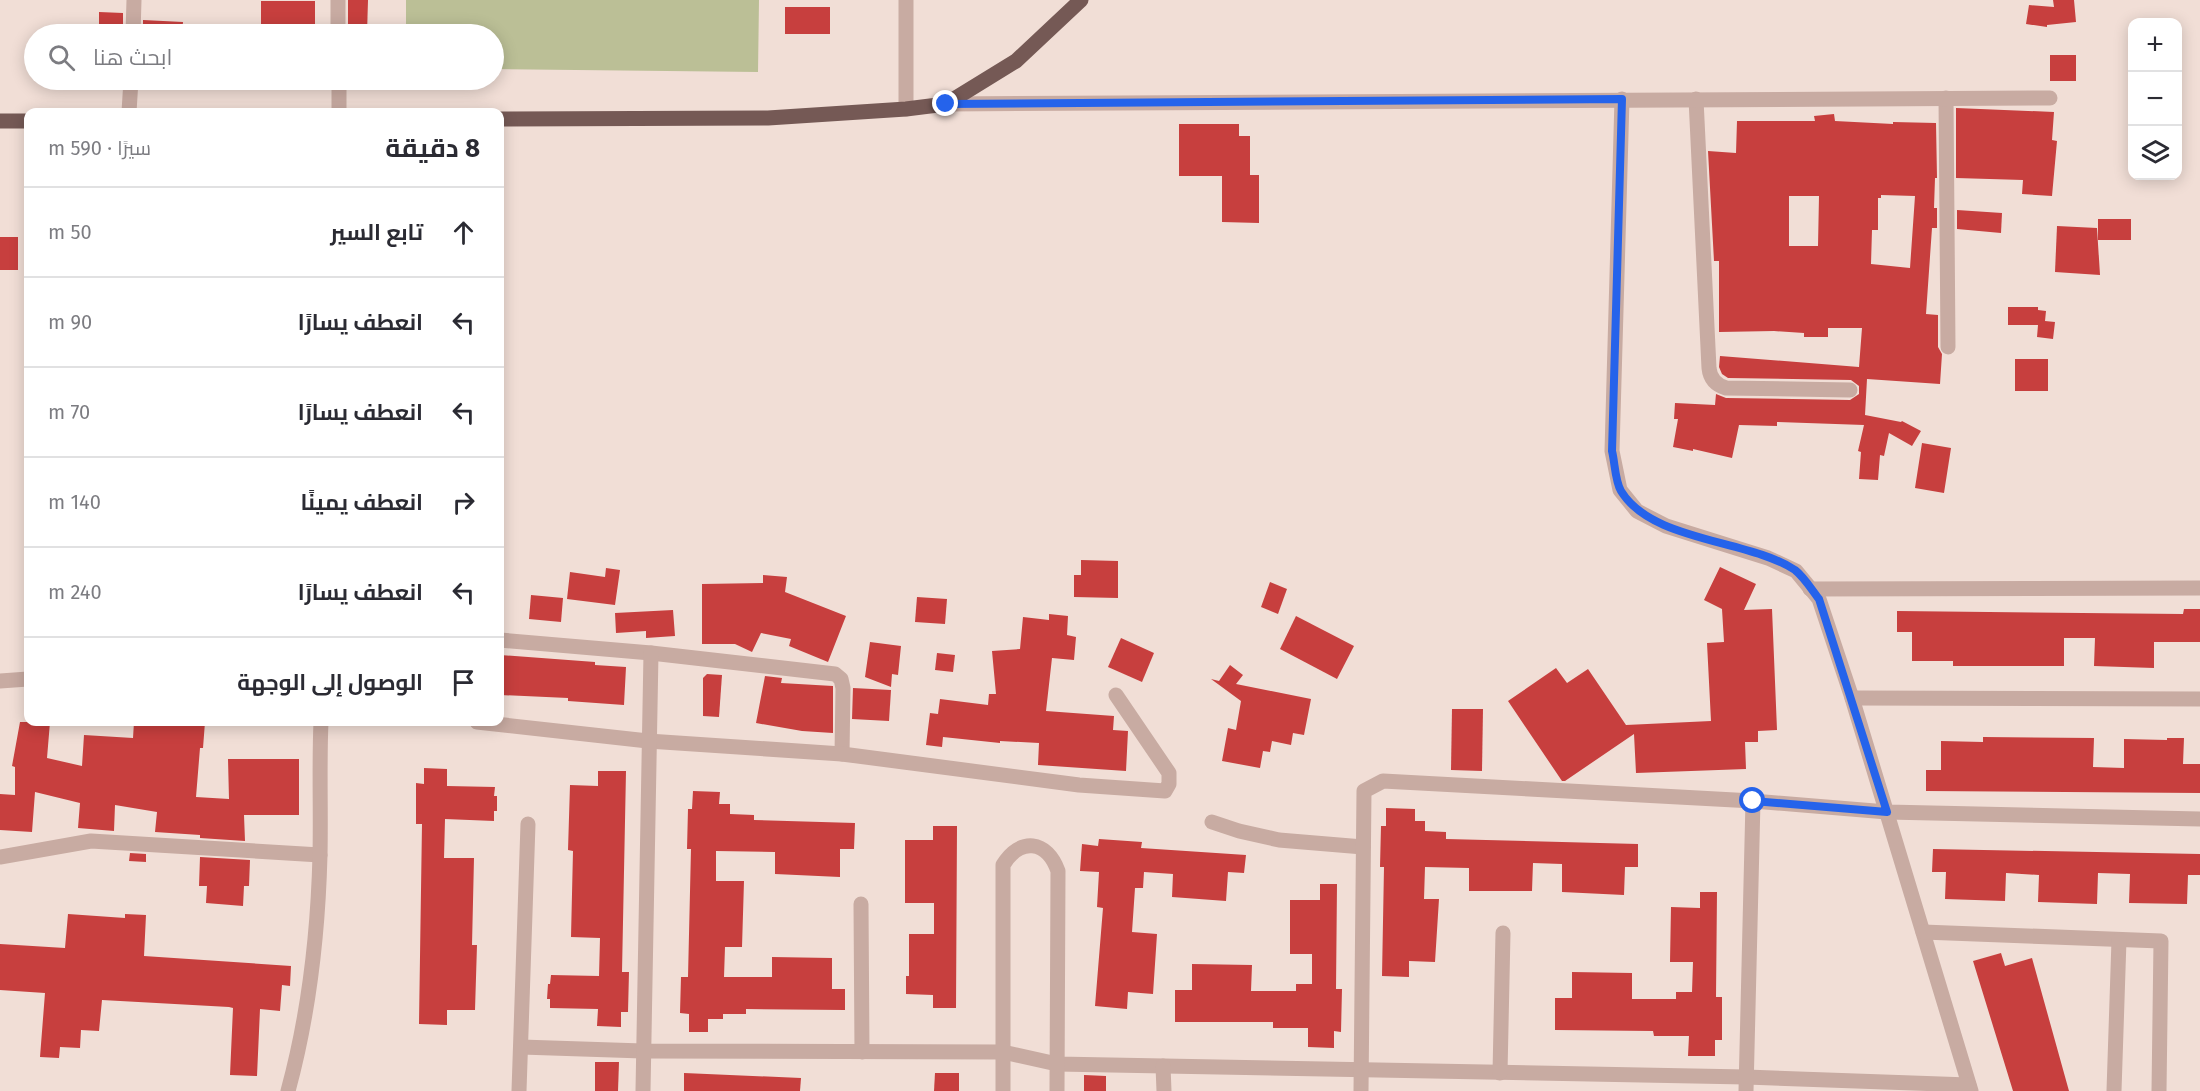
<!DOCTYPE html>
<html lang="ar">
<head>
<meta charset="utf-8">
<style>
  :root { --surface:#fff; --page:#f7f7f7; --text:#2b2b33; --muted:#7c7c81; --line:#e1e1e2 }
  body { margin:0; font-family:"Fira Sans",Cairo,sans-serif; background:var(--page); color:var(--text); direction:rtl }
  .controls { position:absolute; right:18px; top:18px; display:grid; overflow:hidden; border-radius:12px; box-shadow:0 3px 15px #0003 }
  .controls button { width:54px; height:54px; display:grid; place-items:center; padding:0; border:0; border-bottom:2px solid var(--line); background:var(--surface); color:var(--text); font:30px sans-serif }
  .stop { position:absolute; width:18px; height:18px; margin:-14px; border:4px solid #2563eb; border-radius:50%; background:#fff }
  .stop.end { background:#2563eb; border-color:#fff; box-shadow:0 2px 6px #0008 }
  .list { margin:0; padding:0; list-style:none }
  h2 { display:flex; justify-content:space-between; align-items:center; height:78px; margin:0; padding:0 24px; font-size:26px }
  h2 small { font-size:20px; font-weight:400; color:var(--muted) }
  .list li { display:grid; grid-template-columns:39px 1fr auto; gap:18px; align-items:center; box-sizing:border-box; height:90px; padding:0 24px; border-top:2px solid var(--line) }
  .list b { display:block; font-size:22px; white-space:nowrap }
  .list em { font-size:20px; font-style:normal; color:var(--muted) }
  .icon { flex:none; width:33px; height:33px; fill:none; stroke:currentColor; stroke-width:2; stroke-linecap:round; stroke-linejoin:round }
  .map { position:relative; flex:none; width:2200px; height:1091px; overflow:hidden; direction:ltr }
  .search { position:absolute; background:var(--surface); box-shadow:0 3px 15px #0003; left:24px; top:24px; width:480px; height:66px; display:flex; align-items:center; gap:15px; box-sizing:border-box; padding:0 21px; border-radius:33px; color:var(--muted); font-size:22px }
  .panel { position:absolute; background:var(--surface); box-shadow:0 3px 15px #0003; left:24px; top:108px; width:480px; height:618px; border-radius:12px; direction:rtl }
  .map>svg:first-child { display:block }
  .green { fill:#bbbf96 }
  .building { fill:#c73f3e; fill-rule:evenodd }
  .lines { fill:none; stroke-linecap:round; stroke-linejoin:round }
  .minor { stroke:#c8aba2; stroke-width:15 }
  .major { stroke:#755955; stroke-width:15 }
  .route { stroke:#2563eb; stroke-width:8 }
</style>
</head>
<body>
<div class="map">
<svg width="2200" height="1091" viewBox="0 0 2200 1091">
  <rect width="100%" height="100%" fill="#f1ded6"/>
  <!-- green -->
  <path class="green" d="M406,0H759L758,72L494,69V34H406Z"/>
  <!-- building -->
  <g class="building">
    <path d="M348,0H368L367,34H348Z"/>
    <path d="M2053,0H2074L2076,22L2047,25V27L2026,24L2029,5L2054,7Z"/>
    <rect x="261" y="1" width="54" height="27"/>
    <rect x="785" y="7" width="45" height="27"/>
    <path d="M99,12L123,13V34H99Z"/>
    <path d="M143,20L183,22L182,34H143Z"/>
    <rect x="2050" y="55" width="26" height="26"/>
    <path d="M1956,108L2054,112L2052,140L2057,141L2052,196L2022,194L2023,180L1956,178Z"/>
    <path d="M1834,114L1835,121L1893,124V122L1936,123L1937,178H1935L1934,208H1937V228H1932L1926,314L1938,315V347L1942,354L1940,384L1867,379L1865,415L1901,422L1902,421L1921,431L1912,446L1889,433L1884,456L1880,455L1878,480L1859,479L1861,452L1858,451L1864,425L1777,422V426L1739,425L1732,458L1693,449V451L1673,447L1678,419H1674L1675,403L1715,405L1716,394L1726,398L1850,400L1859,394V386L1851,380L1728,378L1722,374L1719,367L1720,356L1859,367L1862,328H1828V337H1804V333L1774,331L1719,332V261H1714L1708,151L1736,153L1737,121H1815L1814,116ZM1881,195L1915,196L1910,268L1871,264L1872,230H1878V198H1881ZM1789,196H1819L1818,246H1789Z"/>
    <path d="M1179,124H1239V136H1250V175H1259V223L1222,222V176H1179Z"/>
    <path d="M1957,210L2002,213L2001,233L1957,229Z"/>
    <rect x="2098" y="219" width="33" height="21"/>
    <path d="M2057,226L2097,228L2100,275L2055,272Z"/>
    <rect x="0" y="237" width="18" height="33"/>
    <path d="M2008,307H2038V310L2046,311L2045,321L2055,322L2053,339L2037,337L2038,325H2008Z"/>
    <rect x="2015" y="359" width="33" height="32"/>
    <path d="M1922,443L1951,448L1944,493L1915,488Z"/>
    <path d="M1081,560L1118,561V598L1074,597V575H1081Z"/>
    <path d="M1720,567L1756,584L1744,610L1772,609L1777,730L1758,731V742H1745L1746,769L1636,773L1634,734L1565,781H1562L1508,701L1556,668L1567,683L1588,669L1626,725L1711,721L1707,643L1724,642L1722,609L1704,600Z"/>
    <path d="M606,568L620,570L615,605L567,599L570,572L605,577Z"/>
    <path d="M763,575L787,577L785,592L846,616L828,662L789,646L791,639L761,633L752,652L735,644H702V584L763,583Z"/>
    <path d="M1270,582L1287,589L1278,614L1261,607Z"/>
    <path d="M531,595L563,598L561,622L529,619Z"/>
    <path d="M917,597L947,599L945,624L915,622Z"/>
    <path d="M2184,609H2200V642H2154V668L2094,666L2095,638H2064V666H1953V661H1912V632H1897V611L2183,614Z"/>
    <path d="M673,610L675,636L646,638V631L616,633L615,613Z"/>
    <path d="M1049,614L1068,616L1067,635L1076,637L1074,660L1052,658L1046,711L1114,716L1113,730L1128,731L1126,771L1038,765L1039,743L1000,741V743L943,737L942,747L926,745L930,713L938,714L940,699L988,705L989,694H996L992,651L1020,649L1023,617L1049,620Z"/>
    <path d="M1296,616L1354,646L1337,679L1280,649Z"/>
    <path d="M1121,638L1154,653L1142,682L1108,667Z"/>
    <path d="M870,642L901,646L898,675L892,674L891,687L865,677Z"/>
    <path d="M937,653L955,655L953,672L935,670Z"/>
    <path d="M500,655L595,662V665L626,667L624,705L568,701V698L500,695Z"/>
    <path d="M1230,665L1243,675L1236,684L1311,699L1304,735L1293,733L1291,745L1272,741L1270,752L1263,751L1260,768L1222,761L1228,728L1236,730L1241,701L1211,679L1219,681Z"/>
    <path d="M707,674L722,675L719,717L703,716V678Z"/>
    <path d="M765,676L782,678L781,683L833,686V733L802,731L756,723Z"/>
    <path d="M853,688L891,690L889,721L852,719Z"/>
    <path d="M1452,709H1483L1482,771L1451,770Z"/>
    <path d="M20,722H50L47,758L82,766L84,735L133,738L134,722H205L203,748H200L196,797L229,799L228,759H299V815H244L245,841L200,838V835L155,832L157,812L115,805L114,831L78,828L80,803L35,792L32,832L0,830V794L15,795V767L12,766Z"/>
    <path d="M1983,737L2094,738L2093,767L2124,768V739L2167,740V738H2184L2183,764H2200V793L1926,791V770H1941V741L1983,742Z"/>
    <path d="M424,768L447,769V786L495,787L494,796H497V811H494V821L445,819L444,858H474L472,945H477L475,1010H447V1025L419,1024L422,824H416V783L424,784Z"/>
    <path d="M598,771H626L622,972H629L628,1012H621V1027L597,1026L598,1009L550,1008V999H547L548,984H550L551,975L599,976L600,938L571,937L573,851L568,850L570,785L598,786Z"/>
    <path d="M693,791L720,792L719,804H730V814L754,815V820L855,823L854,849H840V877L775,874V852L716,851V881H744L742,947H725L724,977H772V957L832,958V989H845V1010L746,1009V1014H723V1019H708V1032H689V1014L680,1013L681,977H688L691,849H687L688,809H692Z"/>
    <path d="M1386,808L1415,809V821H1425V831L1446,832V839L1638,844V867H1625L1624,895L1562,892V864L1533,863L1532,891H1469V868L1425,867L1424,899H1439L1435,962L1409,961V977L1382,976L1384,867H1380L1381,826H1386Z"/>
    <path d="M933,826H957L956,1008H933V995L906,994V976H909V934H934V903H905V840H933Z"/>
    <path d="M1099,839L1142,842L1141,848L1246,855L1244,873L1228,872L1226,901L1172,897L1173,874L1144,872L1143,888H1135L1132,932L1157,934L1153,994L1128,992L1127,1009L1095,1006L1103,908L1097,907L1099,872L1080,871L1082,844L1098,846Z"/>
    <path d="M1933,849L2200,854V875H2188L2187,904L2129,903L2130,874L2098,873L2097,904L2038,902L2039,875L2006,873L2005,901L1945,899L1946,872H1932Z"/>
    <path d="M130,853L146,854V862L129,861Z"/>
    <path d="M200,857L250,860L249,886H244L243,906L206,903L207,886H199Z"/>
    <path d="M1320,884H1337L1336,989H1342L1341,1032L1334,1031V1048L1308,1047V1028H1273V1022H1175V990H1192V964L1252,965L1251,991H1296V984H1312V954H1290V900H1320Z"/>
    <path d="M1700,892H1717L1716,997H1722V1040H1715V1056H1688L1689,1036H1654L1653,1031L1555,1030V998H1572V972L1632,973V999H1676V992H1692L1693,962H1670L1671,907L1700,908Z"/>
    <path d="M68,914L125,918V914L146,915L144,956L291,966L290,986L282,985L280,1011L260,1009L257,1076L230,1075L233,1008L229,1007L102,1000L99,1031L81,1030L80,1048L60,1047L59,1058L40,1057L45,993L0,990V944L65,948Z"/>
    <path d="M2001,953L2005,966L2032,958L2069,1091H2013L1973,961Z"/>
    <path d="M595,1062H619L618,1091H595Z"/>
    <path d="M684,1073L801,1078L800,1091H684Z"/>
    <path d="M935,1073H959V1091H934Z"/>
    <path d="M1084,1075L1106,1076V1091H1084Z"/>
  </g>
  <g class="lines">
    <!-- minor -->
    <g class="minor">
      <path d="M338,0V34"/>
      <path d="M133,34L134,0"/>
      <path d="M339,80V112"/>
      <path d="M1946,98L1948,347"/>
      <path d="M1622,99L1612,451L1620,490L1637,511L1666,526L1768,558L1796,571L1819,599L1852,698L1971,1091"/>
      <path d="M1696,99L1709,368C1710,378 1716,385 1726,388L1850,390"/>
      <path d="M946,104L2050,98"/>
      <path d="M906,109V0"/>
      <path d="M129,112L131,80"/>
      <path d="M1810,589L2200,588"/>
      <path d="M500,640L651,653L835,674L841,679L843,688L842,754"/>
      <path d="M0,681L28,679"/>
      <path d="M1852,698L2200,699"/>
      <path d="M477,722L648,741L842,754L1079,785L1165,791L1169,784V773L1116,695"/>
      <path d="M1212,822L1239,831L1279,840L1363,847"/>
      <path d="M0,857L91,841L320,855"/>
      <path d="M861,904L862,1052"/>
      <path d="M1923,932L2161,941L2159,1091"/>
      <path d="M521,1047L643,1051L1003,1052L1057,1064L1746,1077L1969,1085"/>
      <path d="M1163,1066L1164,1091"/>
      <path d="M1500,1073L1503,933"/>
      <path d="M288,1091C309,1014 318,934 320,855C321,810 319,766 321,722"/>
      <path d="M519,1091L528,824"/>
      <path d="M643,1091L651,653"/>
      <path d="M1003,1091V865C1020,837 1047,840 1058,871L1057,1091"/>
      <path d="M1361,1091L1364,791L1383,781L1753,801L1887,812L2200,819"/>
      <path d="M1746,1091L1753,801"/>
      <path d="M2114,1091L2119,940"/>
    </g>
    <!-- major -->
    <g class="major">
      <path d="M500,119L768,118L906,109L946,104L1016,61L1081,0"/>
      <path d="M0,121H28"/>
    </g>
  </g>
  <g class="lines">
    <!-- route -->
    <path class="route" d="M946,104L1622,99L1612,451C1615,463 1615,481 1621,491C1652,542 1748,539 1795,570C1804,577 1812,590 1819,599L1887,812L1753,801"/>
  </g>
</svg>
<div class="controls">
<button>+</button>
<button>−</button>
<button><svg class="icon" aria-label="layers" viewBox="0 0 24 24"><path d="M12 4l9 5-9 5-9-5zM3 14l9 5 9-5"/></svg></button>
</div>
<div class="stop" style="left:1753px;top:801px"></div>
<div class="stop end" style="left:946px;top:104px"></div>
<div class="search"><svg class="icon" aria-label="search" viewBox="0 0 24 24"><circle cx="10" cy="10" r="6"/><path d="M15 15l6 6"/></svg>ابحث هنا</div>
<section class="panel">
<h2>8 دقيقة<small>سيرًا · 590 m</small></h2>
<ul class="list">
<li><svg class="icon" aria-label="ahead" viewBox="0 0 24 24"><path d="M12 20V5M6 11l6-6 6 6"/></svg><div><b>تابع السير</b></div><em>50 m</em></li>
<li><svg class="icon" aria-label="left" viewBox="0 0 24 24"><path d="M17 20v-9H6M10 6l-5 5 5 5"/></svg><div><b>انعطف يسارًا</b></div><em>90 m</em></li>
<li><svg class="icon" aria-label="left" viewBox="0 0 24 24"><path d="M17 20v-9H6M10 6l-5 5 5 5"/></svg><div><b>انعطف يسارًا</b></div><em>70 m</em></li>
<li><svg class="icon" aria-label="right" viewBox="0 0 24 24"><path d="M7 20v-9h11M14 6l5 5-5 5"/></svg><div><b>انعطف يمينًا</b></div><em>140 m</em></li>
<li><svg class="icon" aria-label="left" viewBox="0 0 24 24"><path d="M17 20v-9H6M10 6l-5 5 5 5"/></svg><div><b>انعطف يسارًا</b></div><em>240 m</em></li>
<li><svg class="icon" aria-label="arrive" viewBox="0 0 24 24"><path d="M6 21V4h12l-3 4 3 4H6"/></svg><div><b>الوصول إلى الوجهة</b></div></li>
</ul>
</section>
</div>
</body>
</html>
